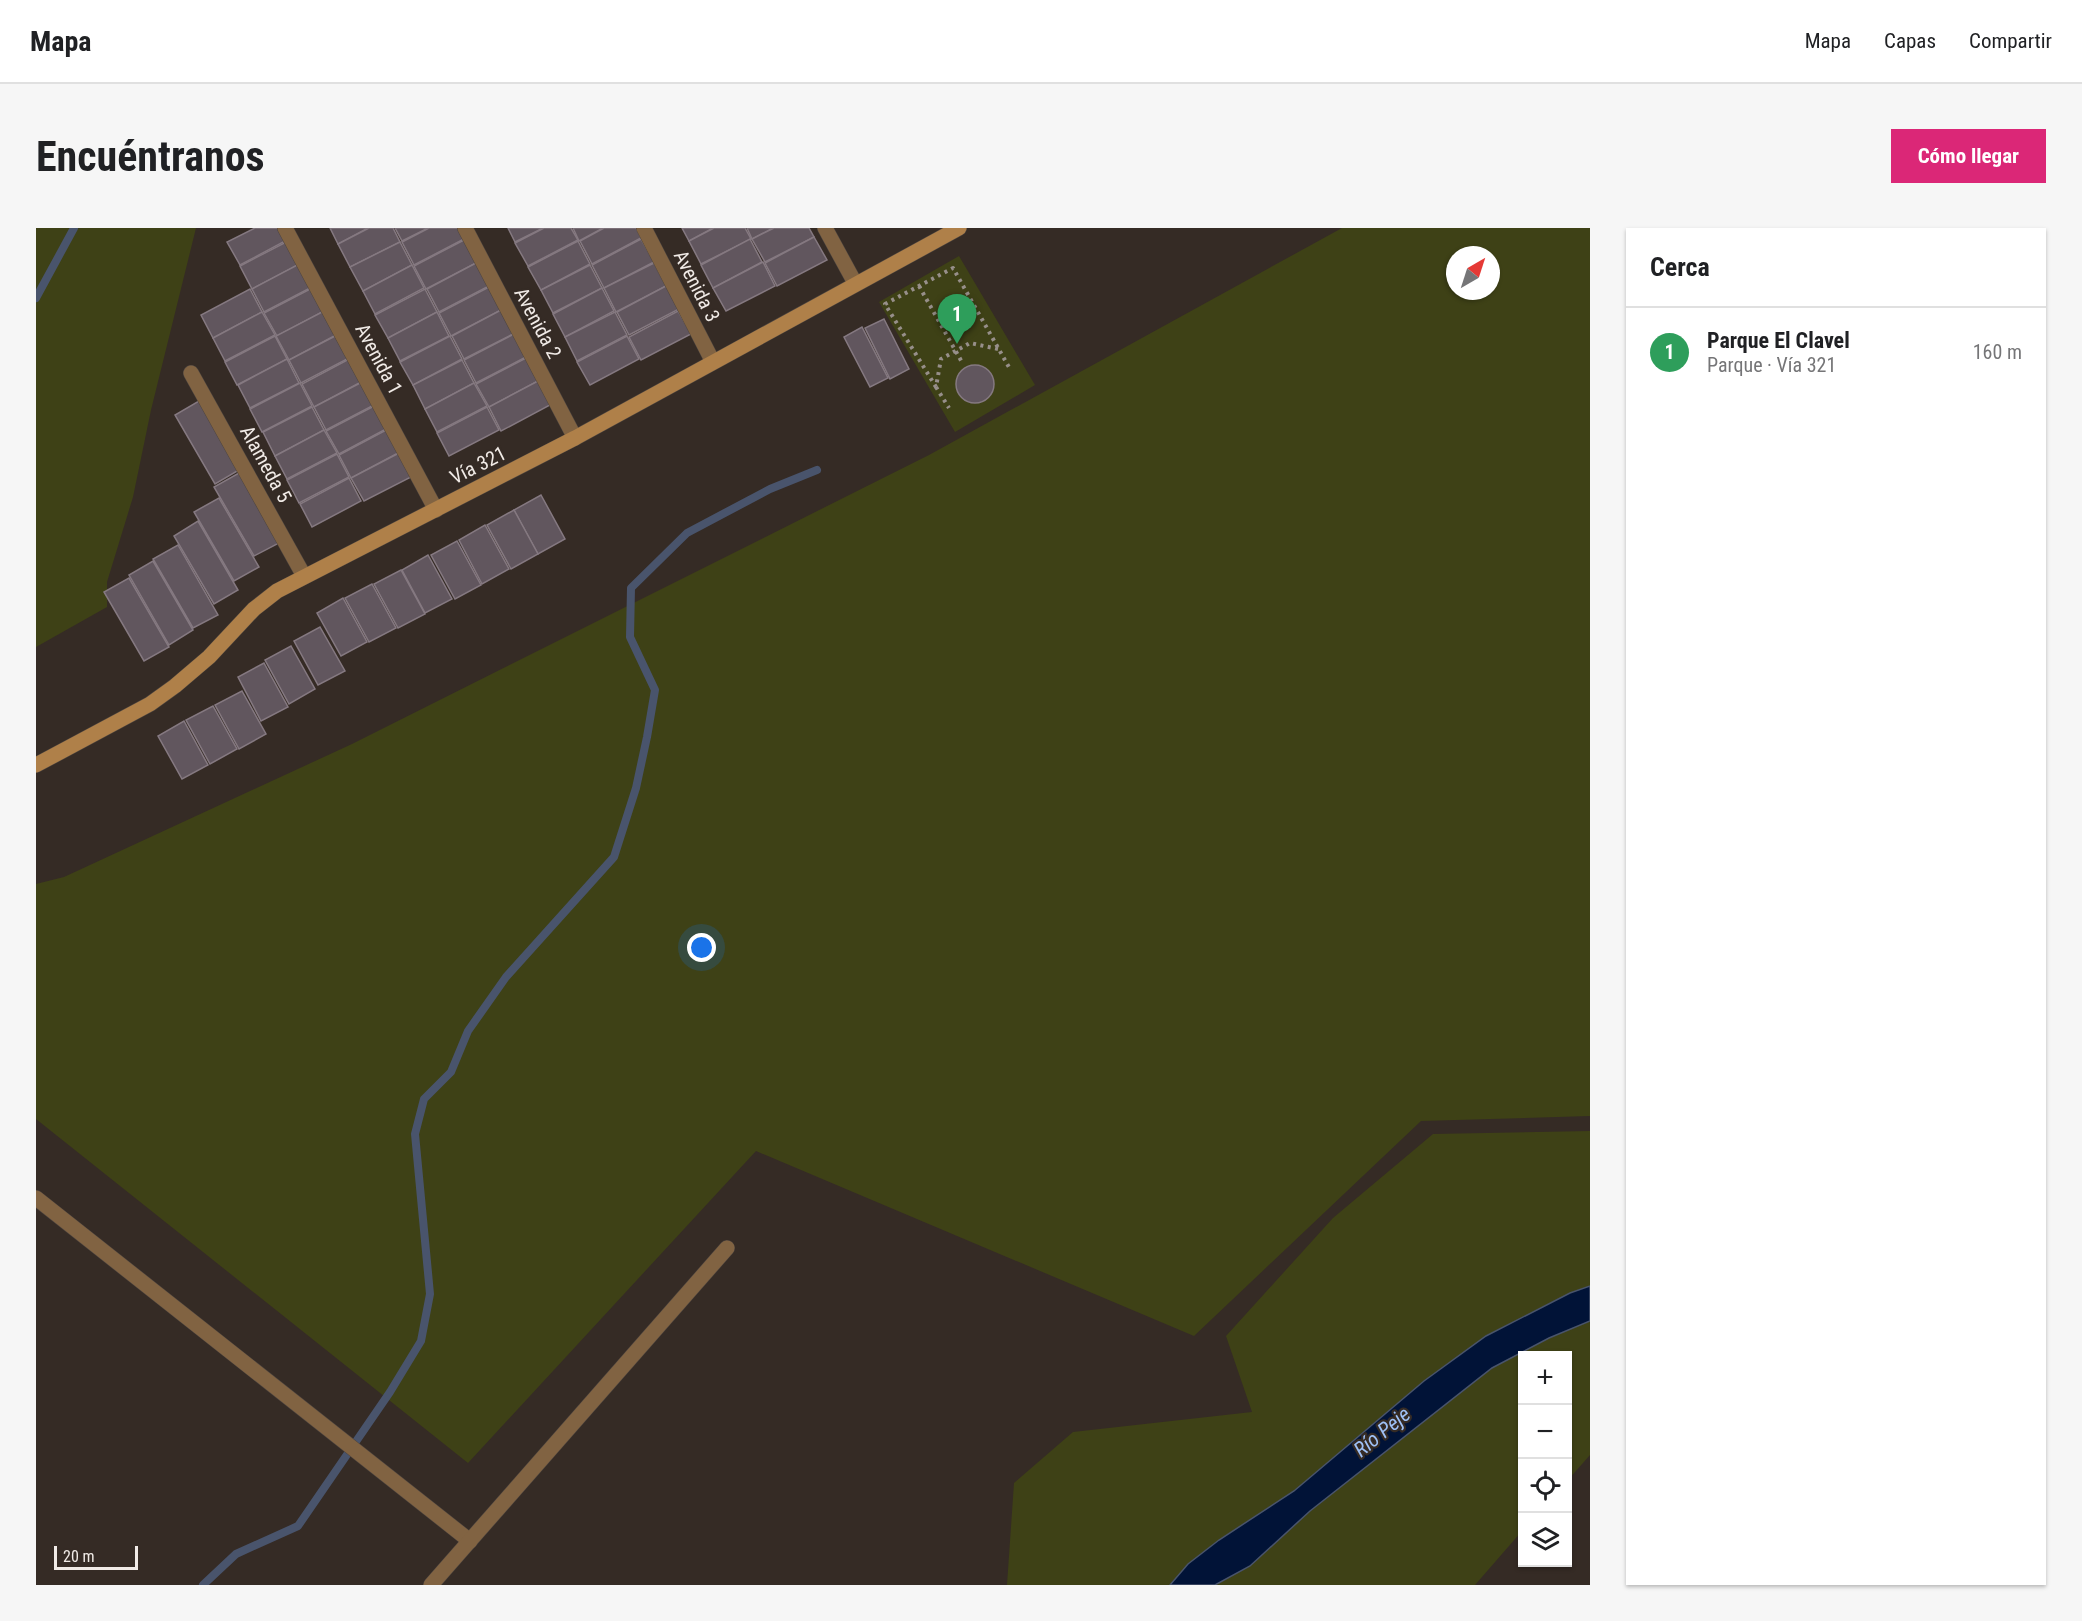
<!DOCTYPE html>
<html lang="es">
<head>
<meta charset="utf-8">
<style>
  :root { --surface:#fff; --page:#f6f6f6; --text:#202124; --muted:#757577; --line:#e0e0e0; --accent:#db2777 }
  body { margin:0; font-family:"Roboto Condensed",sans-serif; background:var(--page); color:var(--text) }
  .controls { position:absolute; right:18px; bottom:18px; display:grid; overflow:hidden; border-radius:0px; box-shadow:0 2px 4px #0004 }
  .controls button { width:54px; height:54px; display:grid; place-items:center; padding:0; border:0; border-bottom:2px solid var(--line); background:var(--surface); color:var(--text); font:30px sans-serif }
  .compass { position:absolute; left:1410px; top:18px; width:54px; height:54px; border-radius:50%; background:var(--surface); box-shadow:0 2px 4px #0004; rotate:39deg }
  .scale { position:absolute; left:18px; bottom:15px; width:84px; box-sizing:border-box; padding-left:6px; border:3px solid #f1ebe7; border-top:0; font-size:16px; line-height:21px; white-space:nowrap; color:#f1ebe7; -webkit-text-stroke:4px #352b25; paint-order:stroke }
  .you { position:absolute; left:666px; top:720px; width:21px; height:21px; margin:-15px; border:4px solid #fff; border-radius:50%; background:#1a73e8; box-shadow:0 0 0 9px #1a73e833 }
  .badge { display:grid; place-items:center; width:39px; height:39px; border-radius:50%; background:var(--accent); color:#fff; font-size:20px; font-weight:700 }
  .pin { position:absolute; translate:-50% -50px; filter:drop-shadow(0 2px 3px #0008) }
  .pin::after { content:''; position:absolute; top:32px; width:21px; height:18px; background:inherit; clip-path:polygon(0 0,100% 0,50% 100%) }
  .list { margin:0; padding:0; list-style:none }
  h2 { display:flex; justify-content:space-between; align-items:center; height:78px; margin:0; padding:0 24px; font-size:26px }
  h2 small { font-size:20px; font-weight:400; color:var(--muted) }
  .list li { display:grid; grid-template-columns:39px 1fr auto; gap:18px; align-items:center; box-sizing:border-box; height:90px; padding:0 24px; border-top:2px solid var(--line) }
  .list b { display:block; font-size:22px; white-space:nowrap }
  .list p { margin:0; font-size:20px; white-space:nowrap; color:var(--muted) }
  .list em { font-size:20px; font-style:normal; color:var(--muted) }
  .icon { flex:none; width:33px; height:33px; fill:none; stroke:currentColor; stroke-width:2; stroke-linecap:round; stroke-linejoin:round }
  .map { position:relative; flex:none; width:1554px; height:1357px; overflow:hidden; border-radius:0px }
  header { display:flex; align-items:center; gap:36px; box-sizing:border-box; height:84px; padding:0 30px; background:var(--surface); border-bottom:2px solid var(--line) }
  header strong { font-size:28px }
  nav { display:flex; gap:33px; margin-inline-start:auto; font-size:21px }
  .intro { display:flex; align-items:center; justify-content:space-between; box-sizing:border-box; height:144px; padding:0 36px }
  h1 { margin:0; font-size:42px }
  .button { padding:15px 27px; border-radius:0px; background:var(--accent); color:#fff; font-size:21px; font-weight:700 }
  main { display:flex; gap:36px; padding:0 36px }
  aside { flex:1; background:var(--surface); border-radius:0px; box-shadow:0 2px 4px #0004 }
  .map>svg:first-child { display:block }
  .green { fill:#3e4116; fill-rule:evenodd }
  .water { fill:#011337; stroke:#49546c; stroke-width:1.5 }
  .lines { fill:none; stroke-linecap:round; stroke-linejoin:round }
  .stream { stroke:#49546c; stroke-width:8 }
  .building { fill:#61565e; stroke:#857981; stroke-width:1.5 }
  .lane-casing { stroke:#4f4640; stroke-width:16 }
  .street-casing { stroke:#4f4640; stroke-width:16 }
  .secondary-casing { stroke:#4f4640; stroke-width:16 }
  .path { stroke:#978f8a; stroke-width:4; stroke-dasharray:3 4.5; stroke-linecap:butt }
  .lane { stroke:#816342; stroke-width:15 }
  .street { stroke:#816342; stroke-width:15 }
  .secondary { stroke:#af8049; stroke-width:15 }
  .labels { text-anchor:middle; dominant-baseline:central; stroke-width:4.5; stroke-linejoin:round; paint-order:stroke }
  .street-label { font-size:20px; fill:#f1ebe7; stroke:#352b25 }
  .water-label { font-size:21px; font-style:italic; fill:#9fc1f6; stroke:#352b25 }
</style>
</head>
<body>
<header>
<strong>Mapa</strong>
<nav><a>Mapa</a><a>Capas</a><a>Compartir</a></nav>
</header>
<div class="intro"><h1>Encuéntranos</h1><a class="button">Cómo llegar</a></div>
<main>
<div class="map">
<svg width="1554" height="1357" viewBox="0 0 1554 1357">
  <rect width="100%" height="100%" fill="#352b25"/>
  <!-- green -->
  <g class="green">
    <path d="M0,0H160L115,182L97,269L71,354V379L0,419Z"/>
    <path d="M1306,0H1554V888L1385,893L1158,1108L720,923L432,1235L0,891V656L28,649L316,516L893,227ZM1419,27H1455V63H1419Z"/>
    <path d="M923,28L999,157L919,204L843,74Z"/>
    <path d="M1554,903V1058L1534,1065L1450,1108L1388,1153L1258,1263L1183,1312L1152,1336L1134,1357H971L978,1255L1037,1204L1216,1184L1190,1108L1297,990L1397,906Z"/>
    <path d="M1554,1093V1227L1532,1252V1128H1486V1303L1439,1357H1179L1214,1338L1274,1283L1456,1140L1513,1110Z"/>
  </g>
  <!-- water -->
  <path class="water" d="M1554,1058V1093L1513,1110L1456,1140L1274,1283L1214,1338L1179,1357H1134L1152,1336L1183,1312L1258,1263L1388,1153L1450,1108L1534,1065Z"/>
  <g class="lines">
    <!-- stream -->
    <g class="stream">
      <path d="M0,70L38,0"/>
      <path d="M167,1357L200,1326L262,1298L354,1164L385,1113L394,1066L379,906L388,871L415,844L432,803L470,749L578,629L600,560L611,509L619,462L594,409L595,360L651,305L734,261L781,242"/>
    </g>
  </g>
  <!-- building -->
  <g class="building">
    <path d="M219,0H247L253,11L204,37L191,14Z"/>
    <path d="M294,0H332L302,16Z"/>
    <path d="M333,0H357L364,14L314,39L302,16Z"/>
    <path d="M359,0H392L366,13Z"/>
    <path d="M393,0H422L428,11L378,37L366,14Z"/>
    <path d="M472,0H507L479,14Z"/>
    <path d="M508,0H535L542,12L492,38L479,15Z"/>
    <path d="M537,0H567L543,13Z"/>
    <path d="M568,0H600L605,10L556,36L544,13Z"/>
    <path d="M646,0H677L653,13Z"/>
    <path d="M678,0H709L715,11L665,36L653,13Z"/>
    <path d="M711,0H737L716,11Z"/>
    <path d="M738,0H773L778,9L729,34L716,11Z"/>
    <path d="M778,9L791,32L741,58L729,35Z"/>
    <path d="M605,11L618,34L568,60L556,37Z"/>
    <path d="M714,11L726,34L677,60L665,37Z"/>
    <path d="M254,12L266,35L216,61L204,38Z"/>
    <path d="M428,12L440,35L390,61L378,38Z"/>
    <path d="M542,13L554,36L505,62L492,39Z"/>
    <path d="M364,14L376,37L327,63L314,39Z"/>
    <path d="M727,34L739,58L690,83L677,60Z"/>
    <path d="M265,35L278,58L228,84L216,61Z"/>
    <path d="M440,35L453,58L403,84L391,61Z"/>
    <path d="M618,35L630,58L580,84L568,60Z"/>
    <path d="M376,37L388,60L339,86L327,63Z"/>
    <path d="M554,37L566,60L517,85L505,62Z"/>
    <path d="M630,58L643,81L593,107L581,84Z"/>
    <path d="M278,59L290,82L241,108L228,85Z"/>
    <path d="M453,59L465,82L415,108L403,85Z"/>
    <path d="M566,60L578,83L529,109L517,86Z"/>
    <path d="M214,61L226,84L177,110L165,87Z"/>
    <path d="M389,61L401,84L352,110L339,87Z"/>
    <path d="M290,82L302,106L253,132L240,108Z"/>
    <path d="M465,82L477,106L428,131L416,108Z"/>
    <path d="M642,83L655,106L605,132L593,109Z"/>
    <path d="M226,84L239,107L189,133L177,110Z"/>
    <path d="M401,84L413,108L364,133L352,110Z"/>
    <path d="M579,84L591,107L541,133L529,109Z"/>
    <path d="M848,91L873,141L854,151L829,100Z"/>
    <path d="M826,99L852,150L834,159L808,109Z"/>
    <path d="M303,106L315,129L265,155L253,132Z"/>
    <path d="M478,106L490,129L440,155L428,132Z"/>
    <path d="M239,108L251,131L201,157L189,134Z"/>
    <path d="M414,108L426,131L377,157L364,134Z"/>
    <path d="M591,108L603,131L554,157L541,134Z"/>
    <path d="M315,130L327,153L278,179L266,156Z"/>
    <path d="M490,130L502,153L453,179L440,156Z"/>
    <path d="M251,131L263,155L214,180L202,157Z"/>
    <path d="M426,132L438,155L389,181L377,157Z"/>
    <circle cx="939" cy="156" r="19"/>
    <path d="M328,153L340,176L290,202L278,179Z"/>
    <path d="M502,153L514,177L465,203L453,179Z"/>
    <path d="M264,155L276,178L226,204L214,181Z"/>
    <path d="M438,155L451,178L401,204L389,181Z"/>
    <path d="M163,173L203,242L179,256L139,187Z"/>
    <path d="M340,177L352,200L303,226L290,203Z"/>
    <path d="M276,179L288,202L239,228L227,204Z"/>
    <path d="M451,179L463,202L413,228L401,205Z"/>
    <path d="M352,201L364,224L315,250L303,227Z"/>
    <path d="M288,202L301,225L251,251L239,228Z"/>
    <path d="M365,224L377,248L328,273L315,250Z"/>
    <path d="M301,226L313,249L263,275L251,252Z"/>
    <path d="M203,245L243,315L218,328L178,259Z"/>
    <path d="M313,250L325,273L276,299L264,276Z"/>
    <path d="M505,267L529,311L502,326L478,282Z"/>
    <path d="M183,270L223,339L198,353L158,284Z"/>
    <path d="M478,282L502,326L475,341L451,297Z"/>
    <path d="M162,293L202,362L178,376L138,308Z"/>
    <path d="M449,297L473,341L446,356L423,312Z"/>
    <path d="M421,313L445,357L419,371L395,327Z"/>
    <path d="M142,317L182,387L157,400L117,331Z"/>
    <path d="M392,327L416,371L389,385L366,342Z"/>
    <path d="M117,333L157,402L133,417L93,347Z"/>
    <path d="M365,342L389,386L362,400L338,356Z"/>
    <path d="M93,350L133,419L108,433L68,364Z"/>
    <path d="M336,356L360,400L333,414L309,370Z"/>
    <path d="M307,370L331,414L305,428L281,385Z"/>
    <path d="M284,399L309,443L282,457L258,413Z"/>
    <path d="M255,418L279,461L253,476L229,432Z"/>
    <path d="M228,435L252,479L225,493L202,449Z"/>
    <path d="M206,463L230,506L203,521L179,477Z"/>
    <path d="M177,478L201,521L174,536L150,492Z"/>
    <path d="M148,493L172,537L146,551L122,508Z"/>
  </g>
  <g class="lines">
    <!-- lane casing -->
    <g class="lane-casing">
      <path id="lane" d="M155,145L268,348"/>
    </g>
    <!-- street casing -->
    <g class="street-casing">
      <g id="street">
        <path d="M249,0L400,282"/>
        <path d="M429,0L539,210"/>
        <path d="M608,0L677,134"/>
        <path d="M789,0L819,55"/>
        <path d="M0,970L434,1313"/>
        <path d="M395,1357L691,1020"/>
      </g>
    </g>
    <!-- secondary casing -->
    <g class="secondary-casing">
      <path id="secondary" d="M0,537L114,476L139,458L173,429L218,381L241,363L539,210L923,0"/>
    </g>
    <!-- path -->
    <g class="path">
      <path d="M883,58L927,136"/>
      <path d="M962,121L934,115L905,131L900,159L849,76L917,40L974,141"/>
      <path d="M900,159L913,180"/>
    </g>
    <!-- lane -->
    <use href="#lane" class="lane"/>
    <!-- street -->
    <use href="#street" class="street"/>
    <!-- secondary -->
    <use href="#secondary" class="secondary"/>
  </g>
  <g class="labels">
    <!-- street labels -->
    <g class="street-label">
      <text transform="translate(661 58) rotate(63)">Avenida 3</text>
      <text transform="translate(502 95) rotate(62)">Avenida 2</text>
      <text transform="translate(343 131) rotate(62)">Avenida 1</text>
      <text transform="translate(230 236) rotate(61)">Alameda 5</text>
      <text transform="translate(442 237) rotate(-27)">Vía 321</text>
    </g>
    <!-- water labels -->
    <g class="water-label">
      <text transform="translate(1346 1204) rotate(-39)">Río Peje</text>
    </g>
  </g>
</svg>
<div class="controls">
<button>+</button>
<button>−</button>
<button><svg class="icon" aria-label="locate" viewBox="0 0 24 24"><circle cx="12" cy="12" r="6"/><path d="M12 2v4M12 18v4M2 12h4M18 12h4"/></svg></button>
<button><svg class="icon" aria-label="layers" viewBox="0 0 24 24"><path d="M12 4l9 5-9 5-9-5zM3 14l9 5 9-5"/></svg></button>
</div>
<svg class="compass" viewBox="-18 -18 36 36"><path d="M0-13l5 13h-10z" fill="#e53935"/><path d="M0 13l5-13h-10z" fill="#757577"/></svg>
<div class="scale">20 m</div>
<div class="you"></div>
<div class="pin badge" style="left:921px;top:116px;background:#2e9e5b">1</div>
</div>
<aside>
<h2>Cerca<small></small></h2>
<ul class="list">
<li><span class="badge" style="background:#2e9e5b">1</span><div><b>Parque El Clavel</b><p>Parque · Vía 321</p></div><em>160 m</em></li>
</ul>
</aside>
</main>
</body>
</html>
